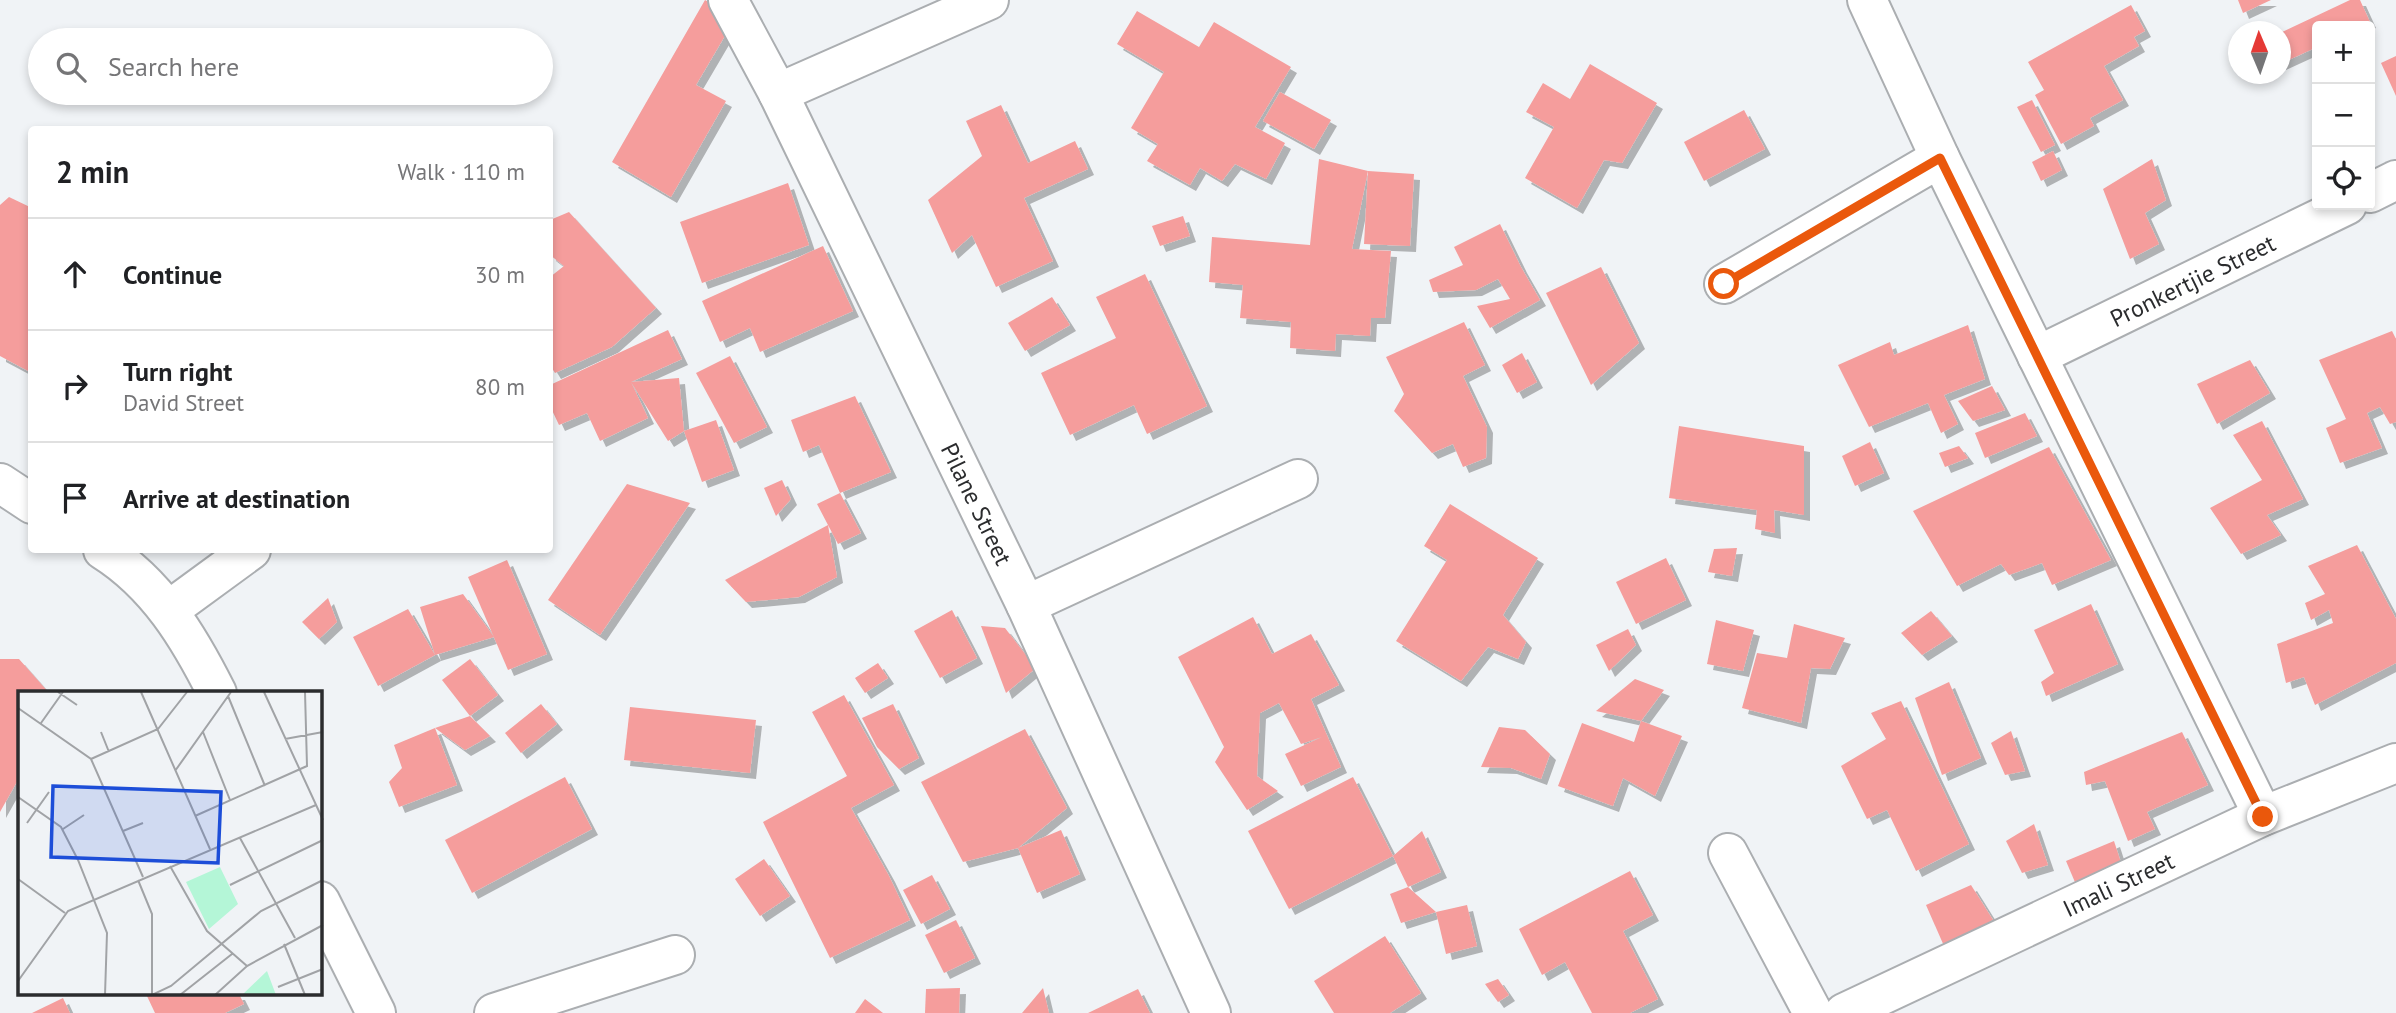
<!DOCTYPE html>
<html lang="en">
<head>
<meta charset="utf-8">
<style>
  :root { --surface:#fff; --page:#f6f6f6; --text:#202124; --muted:#757577; --line:#e0e0e0 }
  body { margin:0; font-family:"PT Sans",sans-serif; background:var(--page); color:var(--text) }
  .controls { position:absolute; right:21px; top:21px; display:grid; overflow:hidden; border-radius:7px; box-shadow:0 4px 10px #0003 }
  .controls button { width:63px; height:63px; display:grid; place-items:center; padding:0; border:0; border-bottom:2px solid var(--line); background:var(--surface); color:var(--text); font:35px sans-serif }
  .compass { position:absolute; left:2228px; top:21px; width:63px; height:63px; border-radius:50%; background:var(--surface); box-shadow:0 4px 10px #0003; rotate:358deg }
  .stop { position:absolute; width:21px; height:21px; margin:-16px; border:5px solid #ea580c; border-radius:50%; background:#fff }
  .stop.end { background:#ea580c; border-color:#fff; box-shadow:0 2px 7px #0008 }
  .list { margin:0; padding:0; list-style:none }
  h2 { display:flex; justify-content:space-between; align-items:center; height:91px; margin:0; padding:0 28px; font-size:30px }
  h2 small { font-size:23px; font-weight:400; color:var(--muted) }
  .list li { display:grid; grid-template-columns:46px 1fr auto; gap:21px; align-items:center; box-sizing:border-box; height:112px; padding:0 28px; border-top:2px solid var(--line) }
  .list b { display:block; font-size:26px; white-space:nowrap }
  .list p { margin:0; font-size:23px; white-space:nowrap; color:var(--muted) }
  .list em { font-size:23px; font-style:normal; color:var(--muted) }
  .icon { flex:none; width:38px; height:38px; fill:none; stroke:currentColor; stroke-width:2; stroke-linecap:round; stroke-linejoin:round }
  .map { position:relative; flex:none; width:2396px; height:1013px; overflow:hidden }
  .search { position:absolute; background:var(--surface); box-shadow:0 4px 10px #0003; left:28px; top:28px; width:525px; height:77px; display:flex; align-items:center; gap:18px; box-sizing:border-box; padding:0 24px; border-radius:38px; color:var(--muted); font-size:26px }
  .panel { position:absolute; background:var(--surface); box-shadow:0 4px 10px #0003; left:28px; top:126px; width:525px; height:427px; border-radius:7px }
  .map>svg:first-child { display:block }
  .building { fill:#f59d9c; filter:url(#shadow) }
  .lines { fill:none; stroke-linecap:round; stroke-linejoin:round }
  .minor-casing { stroke:#abaeb1; stroke-width:42 }
  .minor { stroke:#fff; stroke-width:38 }
  .route { stroke:#ea580c; stroke-width:9 }
  .labels { text-anchor:middle; dominant-baseline:central; stroke-width:6; stroke-linejoin:round; paint-order:stroke }
  .street-label { font-size:24px; fill:#2b2c2e; stroke:#fff }
  .inset-road { fill:none; stroke:#a1a3a6; stroke-width:2 }
  .view { fill:#1d4ed8; fill-opacity:0.15; stroke:#1d4ed8; stroke-width:3.5 }
  .inset-edge { fill:none; stroke:#2b2c2e; stroke-width:3.5 }
</style>
</head>
<body>
<div class="map">
<svg width="2396" height="1013" viewBox="0 0 2396 1013">
  <defs>
    <filter id="shadow"><feDropShadow dx="6" dy="6" stdDeviation="0" flood-color="#0004"/></filter>
  </defs>
  <rect width="100%" height="100%" fill="#f0f3f6"/>
  <!-- building -->
  <g class="building">
    <path d="M705,0L736,17L696,85L726,101L671,197L612,162Z"/>
    <path d="M2238,0H2271L2243,13Z"/>
    <path d="M2350,0H2360L2370,22L2361,26H2317V47L2280,64V33Z"/>
    <path d="M2131,5L2145,31L2134,37L2139,46L2104,66L2123,100L2090,118L2094,126L2061,144L2035,95L2044,90L2028,62Z"/>
    <path d="M1137,11L1199,47L1214,22L1291,67L1255,127L1285,143L1266,179L1235,164L1222,181L1200,168L1190,185L1147,161L1158,144L1131,128L1164,72L1117,44Z"/>
    <path d="M2396,56V96L2381,63Z"/>
    <path d="M1590,64L1657,103L1622,163L1604,160L1577,208L1525,178L1554,127L1526,112L1543,83L1570,99Z"/>
    <path d="M1280,92L1331,120L1314,149L1263,121Z"/>
    <path d="M2032,100L2055,145L2041,152L2017,107Z"/>
    <path d="M1001,105L1028,163L1075,141L1088,169L1024,198L1053,261L996,287L972,235L952,253L928,200L982,156L966,121Z"/>
    <path d="M1744,110L1765,149L1704,181L1684,142Z"/>
    <path d="M2053,151L2062,170L2041,181L2032,162Z"/>
    <path d="M1319,159L1368,171L1352,249L1391,251L1385,318H1371L1370,336L1336,334L1335,351L1290,348L1291,322L1240,318L1243,285L1209,282L1212,237L1310,245Z"/>
    <path d="M2152,159L2166,200L2145,213L2159,244L2130,259L2103,189Z"/>
    <path d="M1368,171L1414,174L1410,246L1364,244Z"/>
    <path d="M788,183L809,245L702,283L680,222Z"/>
    <path d="M9,197L32,208V373L0,356V205Z"/>
    <path d="M569,212L656,308L612,347L555,373L550,365V277L564,266L550,255V220Z"/>
    <path d="M1183,216L1190,236L1160,246L1152,226Z"/>
    <path d="M1500,224L1521,267L1540,300L1490,328L1477,306L1510,299L1498,279L1476,290L1433,292L1429,280L1463,265L1454,247Z"/>
    <path d="M823,246L853,311L760,352L750,328L720,342L702,301Z"/>
    <path d="M1601,267L1639,343L1591,385L1546,293Z"/>
    <path d="M1145,274L1207,406L1147,434L1134,405L1070,435L1041,373L1116,338L1096,297Z"/>
    <path d="M1052,297L1070,325L1025,351L1008,323Z"/>
    <path d="M1464,322L1485,365L1463,376L1487,427L1486,458L1463,467L1453,444L1432,453L1394,411L1404,394L1386,357Z"/>
    <path d="M1968,325L1985,379L1944,395L1958,424L1941,433L1928,403L1869,427L1838,365L1890,342L1894,355Z"/>
    <path d="M668,330L682,359L631,382L679,378L684,431L716,420L734,470L702,482L684,431L668,441L631,382L648,418L600,441L587,413L559,425L550,406V385Z"/>
    <path d="M2392,331L2396,339V422L2390,424L2380,407L2367,413L2382,448L2340,463L2326,428L2346,419L2319,360Z"/>
    <path d="M1522,353L1537,382L1517,393L1502,365Z"/>
    <path d="M730,356L767,427L734,443L696,373Z"/>
    <path d="M2250,360L2270,393L2217,424L2197,384Z"/>
    <path d="M1992,386L2005,410L1973,421L1958,401Z"/>
    <path d="M855,396L891,472L840,493L819,445L803,452L791,420Z"/>
    <path d="M2025,413L2037,436L1985,458L1975,433Z"/>
    <path d="M2262,421L2303,499L2267,515L2281,535L2241,554L2210,508L2262,480L2233,435Z"/>
    <path d="M1679,426L1804,446V515L1774,510L1775,533L1755,529L1757,510L1669,498Z"/>
    <path d="M1870,442L1884,473L1855,486L1842,456Z"/>
    <path d="M1959,446L1968,458L1945,467L1939,453Z"/>
    <path d="M2049,447L2111,560L2052,585L2042,563L2009,575L2001,564L1957,586L1913,511Z"/>
    <path d="M782,480L791,499L776,516L764,488Z"/>
    <path d="M627,484L690,503L600,635L548,600Z"/>
    <path d="M840,493L861,533L838,544L828,525L837,577L799,597L746,602L725,580L828,525L817,504Z"/>
    <path d="M1450,504L1538,558L1503,615L1526,642L1518,659L1488,647L1461,681L1396,641L1447,560L1424,546Z"/>
    <path d="M2357,545L2396,619V663L2315,705L2304,677L2286,683L2277,644L2333,623L2329,610L2311,620L2305,603L2325,594L2308,566Z"/>
    <path d="M1737,548L1732,576L1708,572L1714,549Z"/>
    <path d="M1666,558L1686,600L1636,624L1616,582Z"/>
    <path d="M507,560L547,654L508,670L468,577Z"/>
    <path d="M463,594L494,637L435,655L378,686L353,637L408,609L435,655L420,607Z"/>
    <path d="M328,598L337,622L319,639L302,622Z"/>
    <path d="M2091,604L2118,664L2046,696L2041,682L2054,673L2034,630Z"/>
    <path d="M952,610L977,658L940,678L914,631Z"/>
    <path d="M1931,611L1952,636L1922,655L1901,633Z"/>
    <path d="M1253,617L1272,654L1311,634L1339,685L1311,699L1341,767L1301,786L1285,754L1322,737L1301,744L1279,703L1260,713L1257,776L1278,791L1247,810L1215,762L1224,747L1178,657Z"/>
    <path d="M1716,620L1754,630L1743,671L1707,664Z"/>
    <path d="M1794,624L1845,638L1830,669L1811,668L1801,723L1742,708L1757,653L1787,658Z"/>
    <path d="M981,626L1005,628L1036,668L1006,693Z"/>
    <path d="M1628,629L1636,645L1609,671L1596,645Z"/>
    <path d="M0,659H19L49,693H19V778L0,812Z"/>
    <path d="M470,659L498,695L470,716L442,680Z"/>
    <path d="M878,663L888,678L865,693L855,678Z"/>
    <path d="M1635,679L1664,690L1641,721L1596,711Z"/>
    <path d="M1949,682L1981,758L1942,775L1915,698Z"/>
    <path d="M844,695L894,785L851,808L889,876L910,920L830,958L763,822L847,776L812,712Z"/>
    <path d="M1901,701L1969,844L1916,871L1887,810L1867,819L1841,766L1886,739L1871,713Z"/>
    <path d="M541,704L557,724L521,753L505,733Z"/>
    <path d="M893,704L919,758L899,769L877,747L862,718Z"/>
    <path d="M630,707L756,720L750,773L624,760Z"/>
    <path d="M470,716L490,736L465,750L435,728Z"/>
    <path d="M1641,721L1682,736L1655,796L1623,778L1613,806L1558,786L1582,723L1634,742Z"/>
    <path d="M1499,727L1525,730L1550,754L1541,779L1511,768L1481,767Z"/>
    <path d="M435,728L457,785L399,807L389,782L402,768L394,745Z"/>
    <path d="M1025,729L1067,808L1018,848L1061,830L1080,874L1037,893L1018,848L963,862L921,782Z"/>
    <path d="M2011,731L2025,771L2005,775L1991,743Z"/>
    <path d="M2182,732L2208,785L2147,812L2155,829L2128,841L2105,781L2086,785L2084,772Z"/>
    <path d="M565,777L592,829L472,893L445,840Z"/>
    <path d="M1353,777L1393,856L1289,909L1248,831Z"/>
    <path d="M2034,824L2048,865L2022,873L2006,841Z"/>
    <path d="M1422,831L1441,872L1408,887L1436,912L1467,905L1477,946L1446,954L1436,912L1401,923L1390,894L1408,887L1393,856Z"/>
    <path d="M2114,841L2123,869L2077,887L2066,861Z"/>
    <path d="M764,859L790,896L760,916L735,879Z"/>
    <path d="M1630,871L1653,915L1623,931L1658,999L1630,1013H1592L1565,962L1542,975L1519,929Z"/>
    <path d="M932,875L950,909L921,924L903,890Z"/>
    <path d="M1971,885L1993,920L1944,946L1926,905Z"/>
    <path d="M956,920L975,958L944,973L925,935Z"/>
    <path d="M1385,936L1421,993L1390,1013H1334L1314,981Z"/>
    <path d="M1498,979L1509,995L1498,1002L1485,984Z"/>
    <path d="M960,988L959,1013H925L926,989Z"/>
    <path d="M1043,988L1049,1013H1022Z"/>
    <path d="M1138,989L1150,1013H1088Z"/>
    <path d="M146,994H239L244,1004L225,1013H155Z"/>
    <path d="M63,998L70,1013H32Z"/>
    <path d="M865,999L883,1013H855Z"/>
  </g>
  <g class="lines">
    <!-- minor casing -->
    <g class="minor-casing">
      <g id="minor">
        <path id="s1" d="M728,0L778,93L1026,605L1211,1013"/>
        <path d="M1867,0L1940,158L2263,816"/>
        <path d="M778,93L989,0"/>
        <path d="M2370,193L2396,180"/>
        <path d="M1724,284L1940,158"/>
        <path id="s2" d="M2037,356L2347,205"/>
        <path d="M0,483L32,504"/>
        <path d="M103,550C157,584 189,637 217,693"/>
        <path d="M1026,605L1298,479"/>
        <path d="M169,610L251,550"/>
        <path d="M1728,853L1813,1013"/>
        <path d="M320,901L376,1013"/>
        <path d="M494,1013L675,955"/>
        <path id="s3" d="M1844,1013L2263,816L2396,763"/>
      </g>
    </g>
    <!-- minor -->
    <use href="#minor" class="minor"/>
  </g>
  <g class="lines">
    <!-- route -->
    <path class="route" d="M1724,284L1940,158L2263,817"/>
  </g>
  <g class="labels">
    <!-- street labels -->
    <g class="street-label">
      <text stroke="none"><textPath href="#s2" startOffset="173">Pronkertjie Street</textPath></text>
      <text stroke="none"><textPath href="#s1" startOffset="562">Pilane Street</textPath></text>
      <text stroke="none"><textPath href="#s3" startOffset="303">Imali Street</textPath></text>
    </g>
  </g>
  <!-- overview -->
  <g transform="translate(18 691)">
    <rect width="304" height="304" fill="#f0f3f6"/>
    <path d="M202,176L220,213L191,238L168,191ZM249,280L258,304H224Z" fill="#b4f6d7"/>
    <path class="inset-road" d="M40,1L59,14M123,1L192,158M246,1L305,129M210,5L247,95M0,17L73,68L125,186M23,32L45,1M83,41L91,61M185,41L212,109M267,48L305,41M73,68L140,38L169,1M157,80L213,1M0,106L43,136L60,169L89,242L87,304M177,125L289,75L287,1M9,132L31,101M45,138L66,124M105,140L125,132M222,147L277,247M152,175L189,240L229,275M0,188L47,222M120,189L134,223V304L153,295L243,220L305,189M212,194L305,149M266,253L287,304M0,290L50,220L298,114M260,296L305,278M162,304L214,263M197,304L229,275L305,234"/>
    <path class="view" d="M35,95L203,101L200,172L33,166Z"/>
    <rect width="304" height="304" class="inset-edge"/>
  </g>
</svg>
<div class="controls">
<button>+</button>
<button>−</button>
<button><svg class="icon" aria-label="locate" viewBox="0 0 24 24"><circle cx="12" cy="12" r="6"/><path d="M12 2v4M12 18v4M2 12h4M18 12h4"/></svg></button>
</div>
<svg class="compass" viewBox="-18 -18 36 36"><path d="M0-13l5 13h-10z" fill="#e53935"/><path d="M0 13l5-13h-10z" fill="#757577"/></svg>
<div class="stop" style="left:1724px;top:284px"></div>
<div class="stop end" style="left:2263px;top:817px"></div>
<div class="search"><svg class="icon" aria-label="search" viewBox="0 0 24 24"><circle cx="10" cy="10" r="6"/><path d="M15 15l6 6"/></svg>Search here</div>
<section class="panel">
<h2>2 min<small>Walk · 110 m</small></h2>
<ul class="list">
<li><svg class="icon" aria-label="ahead" viewBox="0 0 24 24"><path d="M12 20V5M6 11l6-6 6 6"/></svg><div><b>Continue</b></div><em>30 m</em></li>
<li><svg class="icon" aria-label="right" viewBox="0 0 24 24"><path d="M7 20v-9h11M14 6l5 5-5 5"/></svg><div><b>Turn right</b><p>David Street</p></div><em>80 m</em></li>
<li><svg class="icon" aria-label="arrive" viewBox="0 0 24 24"><path d="M6 21V4h12l-3 4 3 4H6"/></svg><div><b>Arrive at destination</b></div></li>
</ul>
</section>
</div>
</body>
</html>
